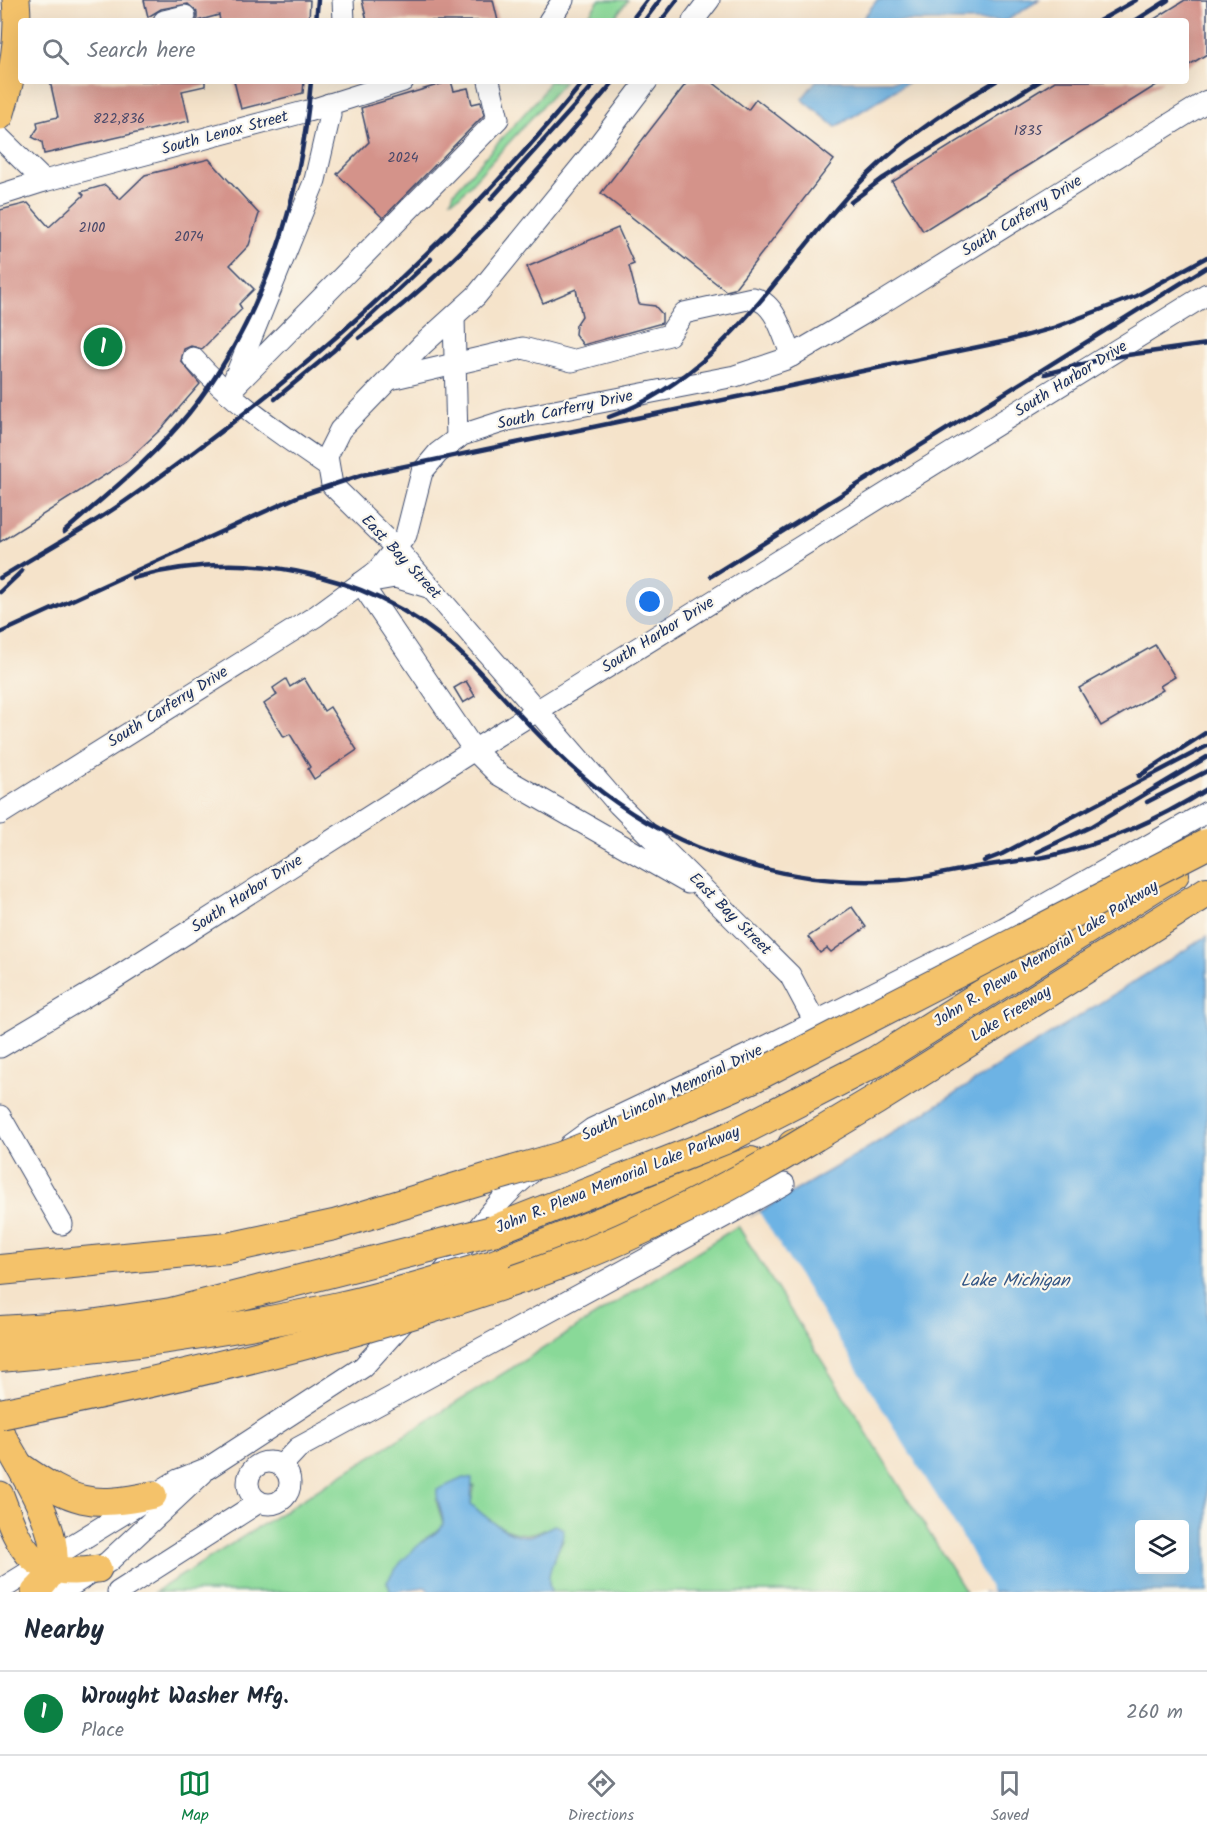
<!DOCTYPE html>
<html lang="en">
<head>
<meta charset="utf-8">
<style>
  :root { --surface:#fff; --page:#f6f6f7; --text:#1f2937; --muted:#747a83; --line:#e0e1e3; --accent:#0b8043 }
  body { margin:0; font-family:Kalam,sans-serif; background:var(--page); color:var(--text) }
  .controls { position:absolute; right:18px; bottom:18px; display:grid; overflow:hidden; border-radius:6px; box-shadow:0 6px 24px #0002 }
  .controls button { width:54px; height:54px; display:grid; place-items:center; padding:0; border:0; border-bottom:2px solid var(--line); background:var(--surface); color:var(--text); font:30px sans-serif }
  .you { position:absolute; left:650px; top:602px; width:21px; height:21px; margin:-15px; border:4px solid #fff; border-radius:50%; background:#1a73e8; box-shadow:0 0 0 9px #1a73e833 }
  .badge { display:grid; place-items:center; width:39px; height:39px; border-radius:50%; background:var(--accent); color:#fff; font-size:20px; font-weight:700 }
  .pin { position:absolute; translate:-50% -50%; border:3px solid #fff; box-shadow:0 2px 6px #0006 }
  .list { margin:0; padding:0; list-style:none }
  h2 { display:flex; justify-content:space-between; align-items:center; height:78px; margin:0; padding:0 24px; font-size:26px }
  h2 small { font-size:20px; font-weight:400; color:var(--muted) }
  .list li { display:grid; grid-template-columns:39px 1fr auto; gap:18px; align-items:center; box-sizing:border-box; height:84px; padding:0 24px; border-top:2px solid var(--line) }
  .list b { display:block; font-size:22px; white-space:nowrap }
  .list p { margin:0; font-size:20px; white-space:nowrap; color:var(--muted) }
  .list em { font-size:20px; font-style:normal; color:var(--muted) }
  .icon { flex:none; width:33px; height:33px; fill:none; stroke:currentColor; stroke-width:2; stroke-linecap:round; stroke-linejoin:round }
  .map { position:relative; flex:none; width:1207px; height:1592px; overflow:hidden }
  .search { position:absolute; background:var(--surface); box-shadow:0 6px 24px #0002; left:18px; right:18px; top:18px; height:66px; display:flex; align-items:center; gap:15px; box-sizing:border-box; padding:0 21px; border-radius:6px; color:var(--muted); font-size:22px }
  .sheet { height:162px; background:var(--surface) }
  nav { display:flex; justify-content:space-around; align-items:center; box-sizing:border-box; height:84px; border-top:2px solid var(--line); background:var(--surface); font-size:16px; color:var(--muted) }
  nav a { display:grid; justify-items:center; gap:3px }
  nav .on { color:var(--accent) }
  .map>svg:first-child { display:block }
  .green { fill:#89d998; stroke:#52847b; stroke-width:1.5 }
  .water { fill:#6db3e4; stroke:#4471a1; stroke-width:1.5; fill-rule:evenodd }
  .pier { fill:#f5e3ca }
  .building { fill:#d4938a }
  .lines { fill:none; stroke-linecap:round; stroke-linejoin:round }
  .minor-casing { stroke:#3c4a6e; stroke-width:23 }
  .major-casing { stroke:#3c4a6e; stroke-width:29 }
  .highway-casing { stroke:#3c4a6e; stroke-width:32 }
  .minor { stroke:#fff; stroke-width:21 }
  .major { stroke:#f4c26a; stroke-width:27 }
  .highway { stroke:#f4c26a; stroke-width:30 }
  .rail { stroke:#1b2f5e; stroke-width:4.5 }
  .highway-bridge-casing { stroke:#3c4a6e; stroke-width:32; stroke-linecap:butt }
  .highway-bridge { stroke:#f4c26a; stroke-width:30 }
  .labels { text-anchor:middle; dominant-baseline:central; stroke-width:4.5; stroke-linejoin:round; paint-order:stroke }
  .number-label { font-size:14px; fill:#494869 }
  .street-label { font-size:16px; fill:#1b2f5e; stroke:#fbf7ec }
  .water-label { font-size:18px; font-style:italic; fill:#345786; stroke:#fbf7ec }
</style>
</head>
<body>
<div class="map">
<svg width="1207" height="1592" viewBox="0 0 1207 1592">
  <rect width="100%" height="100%" fill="#fbf7ec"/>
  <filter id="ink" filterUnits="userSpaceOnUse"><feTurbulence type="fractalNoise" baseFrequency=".0167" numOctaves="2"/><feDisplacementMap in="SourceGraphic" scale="12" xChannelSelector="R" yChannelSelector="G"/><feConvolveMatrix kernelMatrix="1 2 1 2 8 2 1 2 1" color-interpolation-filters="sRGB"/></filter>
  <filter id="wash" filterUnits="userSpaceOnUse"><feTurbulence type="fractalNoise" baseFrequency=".008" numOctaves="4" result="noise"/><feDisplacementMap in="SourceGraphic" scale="24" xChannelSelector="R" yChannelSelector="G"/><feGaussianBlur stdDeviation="1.35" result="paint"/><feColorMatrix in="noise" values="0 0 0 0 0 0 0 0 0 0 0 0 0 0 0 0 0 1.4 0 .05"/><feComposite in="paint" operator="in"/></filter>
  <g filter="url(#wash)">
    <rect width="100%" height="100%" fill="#f5e3ca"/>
    <!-- green -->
    <g class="green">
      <path d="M599,0H628L612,21H585Z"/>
      <path d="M549,81H565L460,196L451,200L454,192L541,95Z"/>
      <path d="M738,1226L966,1592H551C543,1574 555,1556 563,1540L544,1529C517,1543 491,1523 471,1504L474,1486L436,1500L443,1524L441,1529L426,1538L387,1582L391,1592H155Z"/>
    </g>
    <!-- water -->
    <g class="water">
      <path d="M877,0H1039L1006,21H861Z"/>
      <path d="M816,81H910L836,127L802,99Z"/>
      <path d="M1207,936V1592H983L751,1217L873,1145ZM1140,1524H1184V1570H1140Z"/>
      <path d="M463,1478L472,1479L471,1504C485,1517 512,1541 533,1535C540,1533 547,1528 555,1525L564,1529C562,1551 542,1571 551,1592H430L425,1587L391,1592L387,1582C396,1566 412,1550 426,1539C432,1534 442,1532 443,1523C443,1511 436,1503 437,1490Z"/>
    </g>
    <!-- pier -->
    <path class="pier" d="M759,1212L966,1543L992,1592H980L748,1219Z"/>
    <g id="blocks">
      <!-- building -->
      <g class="building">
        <path d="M144,0H310L309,21H220L219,15L197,21V12L188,4L161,9L148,17Z"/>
        <path d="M362,0H493L498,21H367Z"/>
        <path d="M1185,0H1207V54L1186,67V21H1151Z"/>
        <path d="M50,81H205V86L182,91L189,121L44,154L42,142L32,137L38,128L37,122L58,117Z"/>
        <path d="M234,81H304L303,93L241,109Z"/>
        <path d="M451,81L454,91L468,88L472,104L481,102L484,115L383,218L337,174L369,142L361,108Z"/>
        <path d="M688,81H711L748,110L756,99L834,160L734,289L726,291L601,193Z"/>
        <path d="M1055,81H1163L923,231L892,182Z"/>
        <path d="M209,159L259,214L249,245L230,265L254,289L239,304L242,309L202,349L191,346L184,349L181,361L200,384L160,430L127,461L0,542V210L28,203L49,227L84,195L81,192L105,185L120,199L145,175Z"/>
        <path d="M618,228L634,264L629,266L639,304L655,306L662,314V323L583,345L575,334L576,325L582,316L576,289L543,303L527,267Z"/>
        <path d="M1155,645L1175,677L1160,686L1163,690L1101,726L1079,688Z"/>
        <path d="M304,678L324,711L330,707L357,750L314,779L308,769L310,767L290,734L284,737L264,704L277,695L273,688L286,679L290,687Z"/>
        <path d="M466,681L475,696L463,703L454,688Z"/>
        <path d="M852,907L866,927L831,952L827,948L820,953L808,937Z"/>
      </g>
    </g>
  </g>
  <g filter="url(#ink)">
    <use href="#blocks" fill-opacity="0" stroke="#3c4a6e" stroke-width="1.5"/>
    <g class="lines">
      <!-- minor casing -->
      <g class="minor-casing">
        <g id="minor">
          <path d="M343,0L344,21"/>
          <path d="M164,21L185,16"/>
          <path d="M549,21L563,0"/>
          <path d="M693,21L709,0"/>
          <path d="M647,81L593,152L476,296L422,345L340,430L327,456L332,485L397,549L618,804L790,975L815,1022"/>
          <path d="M0,138L44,181"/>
          <path d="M0,195L44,181L308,111L403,81"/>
          <path d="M454,317L457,439"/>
          <path d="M193,358C231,401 279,433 326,465"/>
          <path d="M390,379L523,348L572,361L669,335L684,313L752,298C776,301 783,336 792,356"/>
          <path d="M234,380L315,180L330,115L329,104"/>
          <path d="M228,393L498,119L489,81"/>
          <path d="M431,588L395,577L361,583L474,750L499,775L688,883"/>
          <path d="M0,814L316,616L376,572L406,535L422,472L438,453L462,435L508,420L735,376L786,359L880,304L1207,101"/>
          <path d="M0,1047L111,981L474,750L1207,294"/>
          <path d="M0,1116L62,1224"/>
          <path d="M570,1145L592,1129L769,1045L1004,928L1207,812"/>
          <path d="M435,1283C467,1244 496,1198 537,1168"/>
          <circle cx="269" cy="1483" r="21"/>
          <path d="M281,1466L298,1448L784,1184"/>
          <path d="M0,1590L178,1480L208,1468L363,1367L412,1313"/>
          <path d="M61,1592L108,1562L203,1473"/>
          <path d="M118,1592L259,1502"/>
        </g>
      </g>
      <!-- major casing -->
      <g class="major-casing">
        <g id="major">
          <path d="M0,116C12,77 20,42 16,0"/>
          <path d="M0,1432C19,1466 53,1517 54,1556C55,1570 45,1583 35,1592"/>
          <path d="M20,1466C73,1503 90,1508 153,1495"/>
          <path d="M0,1495C21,1551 30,1579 98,1569"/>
        </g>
      </g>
      <!-- highway casing -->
      <g class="highway-casing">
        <g id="highway">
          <path d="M793,1145L815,1136L877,1099L1207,892"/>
          <path d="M492,1231L725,1139L875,1062L1174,874"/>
          <path d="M494,1265L751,1162"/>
          <path d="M0,1270L228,1248L334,1225L492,1177"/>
        </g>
      </g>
      <!-- minor -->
      <use href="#minor" class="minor"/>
      <!-- major -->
      <use href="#major" class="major"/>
      <!-- highway -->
      <use href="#highway" class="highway"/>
      <!-- rail -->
      <g class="rail">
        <path d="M316,21L318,0"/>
        <path d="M631,21L647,0"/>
        <path d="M644,21L660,0"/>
        <path d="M661,21L677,0"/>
        <path d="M1099,21L1136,0"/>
        <path d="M1135,21L1168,0"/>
        <path d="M491,199L597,81"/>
        <path d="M851,202L882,179L1040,81"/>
        <path d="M359,338C451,274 542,168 614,81"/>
        <path d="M1045,374L1106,358L1207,344"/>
        <path d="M275,399L333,351L431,259"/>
        <path d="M609,417C720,378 776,273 852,191C893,146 943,112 996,81"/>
        <path d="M64,532C107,494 152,459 189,413C264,319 301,200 311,81"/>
        <path d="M711,576L1207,267"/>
        <path d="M0,578C41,552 84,530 124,502C291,387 456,240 584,81"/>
        <path d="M133,578C254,545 385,575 474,666C520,714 562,765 617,803C696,859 803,888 900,880C924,878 948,872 971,868C998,863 1026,861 1054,855C1108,842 1160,819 1207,789"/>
        <path d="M0,592L22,571"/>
        <path d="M0,633L299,496L362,475L1007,341L1053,328L1136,296L1207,257"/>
        <path d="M1139,776L1207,732"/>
        <path d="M1147,802L1207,771"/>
        <path d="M1037,852L1090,827L1207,757"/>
        <path d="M984,861L1002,854L1207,746"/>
      </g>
      <!-- highway-bridge casing -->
      <g class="highway-bridge-casing">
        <g id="highway-bridge">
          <path d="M492,1177L561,1157L664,1116L756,1076L1207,844"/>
          <path d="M0,1331L83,1326L171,1313L492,1231"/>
          <path d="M0,1357C114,1347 227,1332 339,1307C391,1296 442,1279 494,1265"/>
          <path d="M0,1414C146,1385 290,1352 431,1308C496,1287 561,1266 623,1238C690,1208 753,1174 815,1136"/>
        </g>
      </g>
      <!-- highway-bridge -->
      <use href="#highway-bridge" class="highway-bridge"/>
    </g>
  </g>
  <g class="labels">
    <!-- number labels -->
    <g class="number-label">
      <text x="119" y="119">822,836</text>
      <text x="1028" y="131">1835</text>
      <text x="403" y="158">2024</text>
      <text x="92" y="228">2100</text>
      <text x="189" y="237">2074</text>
    </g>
    <!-- street labels -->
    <g class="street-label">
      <text transform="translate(225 133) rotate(-15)">South Lenox Street</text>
      <text transform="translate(1022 216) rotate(-32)">South Carferry Drive</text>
      <text transform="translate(1071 379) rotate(-32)">South Harbor Drive</text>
      <text transform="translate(565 410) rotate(-12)">South Carferry Drive</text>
      <text transform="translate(401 557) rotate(47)">East Bay Street</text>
      <text transform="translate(658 635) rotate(-32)">South Harbor Drive</text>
      <text transform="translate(168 707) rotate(-32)">South Carferry Drive</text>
      <text transform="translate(247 894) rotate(-33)">South Harbor Drive</text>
      <text transform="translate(730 914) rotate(45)">East Bay Street</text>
      <text transform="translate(1046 954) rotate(-32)">John R. Plewa Memorial Lake Parkway</text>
      <text transform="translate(1011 1014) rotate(-32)">Lake Freeway</text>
      <text transform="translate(672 1093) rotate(-26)">South Lincoln Memorial Drive</text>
      <text transform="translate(618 1180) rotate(-22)">John R. Plewa Memorial Lake Parkway</text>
    </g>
    <!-- water labels -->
    <g class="water-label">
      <text x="1015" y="1281">Lake Michigan</text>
    </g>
  </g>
</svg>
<div class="controls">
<button><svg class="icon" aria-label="layers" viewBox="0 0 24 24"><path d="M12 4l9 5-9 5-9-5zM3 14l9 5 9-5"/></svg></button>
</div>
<div class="you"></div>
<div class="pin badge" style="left:103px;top:347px">1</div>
<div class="search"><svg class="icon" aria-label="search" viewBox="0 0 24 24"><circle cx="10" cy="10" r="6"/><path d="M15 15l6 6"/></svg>Search here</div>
</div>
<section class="sheet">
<h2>Nearby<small></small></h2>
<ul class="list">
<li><span class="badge">1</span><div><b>Wrought Washer Mfg.</b><p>Place</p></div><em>260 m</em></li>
</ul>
</section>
<nav>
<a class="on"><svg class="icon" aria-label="map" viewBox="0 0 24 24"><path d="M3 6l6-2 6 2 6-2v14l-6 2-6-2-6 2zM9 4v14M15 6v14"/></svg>Map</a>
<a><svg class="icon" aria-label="directions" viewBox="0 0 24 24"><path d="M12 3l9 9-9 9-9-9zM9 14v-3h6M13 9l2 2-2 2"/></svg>Directions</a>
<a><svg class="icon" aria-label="saved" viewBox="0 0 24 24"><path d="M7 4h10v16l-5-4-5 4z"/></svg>Saved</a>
</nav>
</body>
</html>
